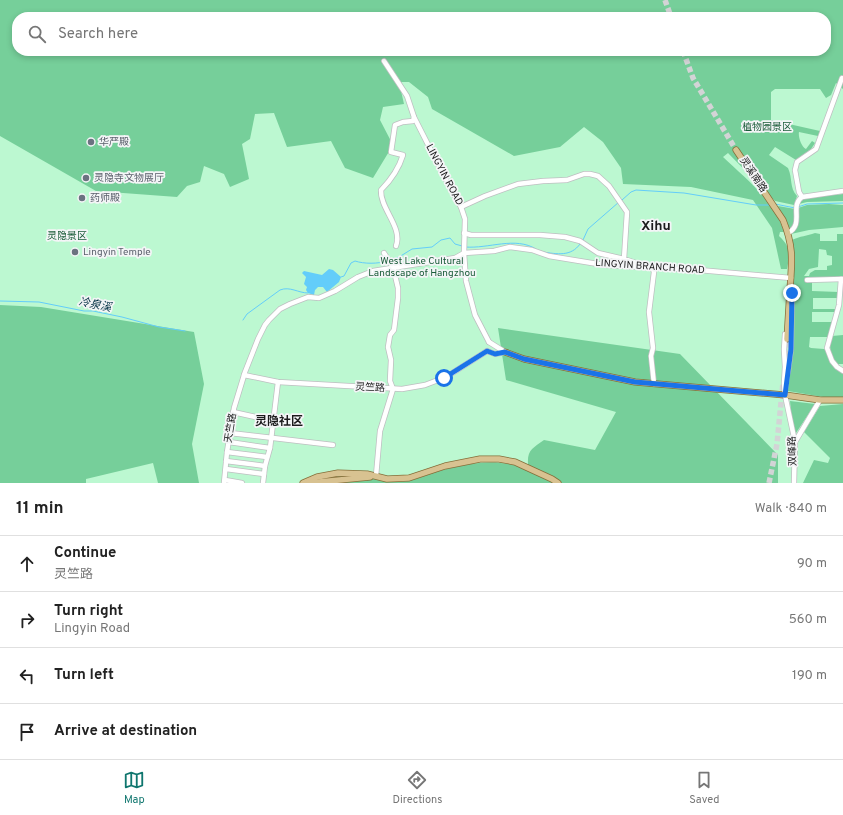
<!DOCTYPE html>
<html lang="en">
<head>
<meta charset="utf-8">
<style>
  :root { --surface:#fff; --page:#f6f6f6; --text:#222; --muted:#767676; --line:#e0e0e0; --accent:#0f766e }
  body { margin:0; font-family:Overpass,"Noto Sans SC",sans-serif; background:var(--page); color:var(--text) }
  .stop { position:absolute; width:12px; height:12px; margin:-9px; border:3px solid #1a73e8; border-radius:50%; background:#fff }
  .stop.end { background:#1a73e8; border-color:#fff; box-shadow:0 1px 4px #0008 }
  .list { margin:0; padding:0; list-style:none }
  h2 { display:flex; justify-content:space-between; align-items:center; height:52px; margin:0; padding:0 16px; font-size:17px }
  h2 small { font-size:13px; font-weight:400; color:var(--muted) }
  .list li { display:grid; grid-template-columns:26px 1fr auto; gap:12px; align-items:center; box-sizing:border-box; height:56px; padding:0 16px; border-top:1px solid var(--line) }
  .list b { display:block; font-size:15px; white-space:nowrap }
  .list p { margin:0; font-size:13px; white-space:nowrap; color:var(--muted) }
  .list em { font-size:13px; font-style:normal; color:var(--muted) }
  .icon { flex:none; width:22px; height:22px; fill:none; stroke:currentColor; stroke-width:2; stroke-linecap:round; stroke-linejoin:round }
  .map { position:relative; flex:none; width:843px; height:483px; overflow:hidden }
  .search { position:absolute; background:var(--surface); box-shadow:0 2px 6px #0003; left:12px; right:12px; top:12px; height:44px; display:flex; align-items:center; gap:10px; box-sizing:border-box; padding:0 14px; border-radius:16px; color:var(--muted); font-size:15px }
  .sheet { height:276px; background:var(--surface) }
  nav { display:flex; justify-content:space-around; align-items:center; box-sizing:border-box; height:56px; border-top:1px solid var(--line); background:var(--surface); font-size:11px; color:var(--muted) }
  nav a { display:grid; justify-items:center; gap:2px }
  nav .on { color:var(--accent) }
  .map>svg:first-child { display:block }
  .green { fill:#bcf8d1; fill-rule:evenodd }
  .forest { fill:#76cf9a; fill-rule:evenodd }
  .water { fill:#63cdfa }
  .lines { fill:none; stroke-linecap:round; stroke-linejoin:round }
  .stream { stroke:#63cdfa; stroke-width:1 }
  .major-tunnel { stroke:#d3d4d6; stroke-width:5.5; stroke-dasharray:5.5 3; stroke-linecap:butt }
  .minor-casing { stroke:#bebfc1; stroke-width:6 }
  .major-casing { stroke:#856e39; stroke-width:7 }
  .minor { stroke:#fff; stroke-width:4.5 }
  .major { stroke:#d8c291; stroke-width:5.5 }
  .route { stroke:#1a73e8; stroke-width:5 }
  .worship-dot { fill:#6b7280; stroke:#f4f5f7; stroke-width:1.5 }
  .labels { text-anchor:middle; dominant-baseline:central; stroke-width:3.5; stroke-linejoin:round; paint-order:stroke }
  .park-label { font-size:10px; fill:#1a5c39; stroke:#f4f5f7 }
  .worship-label { font-size:10px; fill:#5b616d; stroke:#f4f5f7; text-anchor:start }
  .street-label { font-size:10px; fill:#1b1b1c; stroke:#f4f5f7 }
  .water-label { font-size:11px; font-style:italic; fill:#003042; stroke:#f4f5f7 }
  .quarter-label { font-size:12px; font-weight:bold; fill:#1b1b1c; stroke:#f4f5f7 }
  .district-label { font-size:14px; font-weight:bold; fill:#1b1b1c; stroke:#f4f5f7 }
</style>
</head>
<body>
<div class="map">
<svg width="843" height="483" viewBox="0 0 843 483">
  <rect width="100%" height="100%" fill="#f4f5f7"/>
  <!-- green -->
  <path class="green" d="M0,0H843V483H0ZM17,17H826V51H17Z"/>
  <!-- forest -->
  <g class="forest">
    <path d="M0,0H843V89L836,83L831,95L826,98L820,89H775L771,92V120L820,131L818,136L799,132C798,136 801,147 806,149L812,141L815,143L811,149L796,160L775,147L769,155L788,168C793,179 789,187 797,196L794,205L775,201L728,153L723,157C746,179 775,201 784,232H780L779,236C791,247 790,254 787,269H781L772,228L753,200L691,187L623,184L621,168L603,142L584,127L560,147L514,156L432,109L428,97L409,82H399L404,104L383,107L380,120L393,145L373,178L345,168L331,141L287,147L274,113L255,114L250,139L242,144L249,179L230,187L224,174L204,166L200,182L187,186L177,197L96,191L0,136ZM17,17H826V51H17Z"/>
    <path d="M843,194V201L807,202L799,204V201L804,198Z"/>
    <path d="M829,204L843,205V227L809,230L791,234L778,206L795,209L807,205Z"/>
    <path d="M815,233L820,234V241H837V234H843V278L812,282V291L839,292V297L837,298H813V309H836L835,312H812V322H833L828,337H810L809,347L811,348L824,349L827,350C829,362 833,367 843,373V397H823L788,391L793,352L794,318L793,250L792,240C800,236 807,236 815,233ZM819,249L826,250L827,255L832,256V265L827,266V270H815L810,273L809,276H804L809,269L818,267Z"/>
    <path d="M0,305L41,307L194,332L204,384L192,444L199,483H158L153,463L86,479V483H0Z"/>
    <path d="M498,328L680,354L778,455V483H331V482C346,481 360,479 374,478C385,478 397,483 408,481C421,478 433,472 446,469C472,462 499,459 524,468L528,464C527,450 533,448 544,440L595,450L616,412L506,380Z"/>
    <path d="M843,335V364H835C831,353 828,347 832,336Z"/>
    <path d="M790,401L815,404L796,433L793,432Z"/>
    <path d="M843,404V483H803L814,460L828,463L830,458L804,432L820,406Z"/>
  </g>
  <!-- water -->
  <path class="water" d="M329,269L333,270L341,277L339,282L327,292L323,287H318L315,290L314,295L308,293L306,290L307,287L304,284L306,277L302,273L304,271L322,275Z"/>
  <g class="lines">
    <!-- stream -->
    <g class="stream">
      <path d="M622,200L631,192L636,190L684,193L756,205H770"/>
      <path d="M775,204L795,208"/>
      <path d="M798,207L807,204L843,203"/>
      <path d="M583,240L588,229L619,202"/>
      <path d="M465,247C489,249 515,236 536,249"/>
      <path d="M543,252C557,254 571,257 580,244"/>
      <path d="M390,260L399,257L412,249L432,247L441,240L450,238L455,244L462,246"/>
      <path d="M341,277L344,276L351,263L355,261C364,264 378,264 387,261"/>
      <path d="M0,301L39,302L84,311H93L122,317L159,327L185,331"/>
      <path d="M243,320L247,314L280,290C290,286 298,293 308,293"/>
    </g>
    <!-- major-tunnel -->
    <g class="major-tunnel">
      <path d="M665,0L671,17"/>
      <path d="M683,51L693,78L736,150"/>
      <path d="M786,356L787,339"/>
      <path d="M769,483L777,444L783,382"/>
    </g>
    <!-- minor casing -->
    <g class="minor-casing">
      <g id="minor">
        <path d="M384,61L407,96L414,117L445,178L461,207L465,219L464,253L466,281L475,315L489,342"/>
        <path d="M802,197L799,192L795,170L797,162L816,149L842,78"/>
        <path d="M461,207L485,196L518,184L543,181L567,180L584,174H590L598,176L609,186L627,212L624,259L636,263L640,266"/>
        <path d="M464,233L471,235H540L565,237L580,241L598,253L624,259"/>
        <path d="M788,233C805,224 789,206 802,197L843,191"/>
        <path d="M396,246C403,227 380,209 381,190C391,180 399,168 403,155L391,152L395,125L403,122L413,121L414,117"/>
        <path d="M652,267L654,272L649,312L653,348L651,356L654,384"/>
        <path d="M841,279L839,305L827,348L832,361L837,367L843,371"/>
        <path d="M807,280L843,279"/>
        <path d="M785,334L784,350L785,367L784,383L785,395L795,442L794,483"/>
        <path d="M489,342L505,352"/>
        <path d="M487,351L495,354L505,352"/>
        <path d="M788,372L791,349L792,293"/>
        <path d="M244,375L278,382L402,389L425,385L446,377L487,351"/>
        <path d="M233,412L273,421"/>
        <path d="M230,433L333,445"/>
        <path d="M229,442L270,448"/>
        <path d="M795,442L820,400"/>
        <path d="M227,452L267,457"/>
        <path d="M226,461L265,466"/>
        <path d="M226,469L264,474"/>
        <path d="M376,476L380,431L393,389L390,381L391,360L388,347L390,335L394,330L398,298V288L393,267L384,253"/>
        <path d="M225,480L242,483"/>
        <path d="M224,483L227,452L234,408L245,372L258,339L265,325L269,320L280,309L290,304L308,297L319,298L335,291L358,277L373,271L455,258L464,253L494,251L510,247L532,250L549,256L604,265L699,270L791,278"/>
        <path d="M263,483L265,466L270,448L278,382"/>
      </g>
    </g>
    <!-- major casing -->
    <g class="major-casing">
      <g id="major">
        <path d="M736,150L783,220C794,247 792,261 790,289C789,306 788,322 787,339"/>
        <path d="M505,352L524,359L635,382L785,395L820,400H843"/>
        <path d="M303,483L317,477L338,473L367,474L387,479L409,478L445,466L480,459H499L515,462L552,479L558,483"/>
        <path d="M309,483L370,477"/>
      </g>
    </g>
    <!-- minor -->
    <use href="#minor" class="minor"/>
    <!-- major -->
    <use href="#major" class="major"/>
  </g>
  <g class="lines">
    <!-- route -->
    <path class="route" d="M444,378L487,351L495,354L505,352L524,359L635,382L785,395L791,349L792,293"/>
  </g>
  <!-- markers -->
  <g class="worship-dot">
    <circle cx="91" cy="142" r="4"/>
    <circle cx="86" cy="178" r="4"/>
    <circle cx="82" cy="198" r="4"/>
    <circle cx="75" cy="252" r="4"/>
  </g>
  <g class="labels">
    <!-- park labels -->
    <g class="park-label">
      <text x="767" y="127">植物园景区</text>
      <text x="67" y="236">灵隐景区</text>
      <text x="422" y="261">West Lake Cultural<tspan x="422" dy="12">Landscape of Hangzhou</tspan></text>
    </g>
    <!-- worship labels -->
    <g class="worship-label">
      <text x="99" y="142">华严殿</text>
      <text x="94" y="178">灵隐寺文物展厅</text>
      <text x="90" y="198">药师殿</text>
      <text x="83" y="252">Lingyin Temple</text>
    </g>
    <!-- street labels -->
    <g class="street-label">
      <text transform="translate(444 175) rotate(62)">LINGYIN ROAD</text>
      <text transform="translate(753 175) rotate(56)">灵溪南路</text>
      <text transform="translate(650 267) rotate(4)">LINGYIN BRANCH ROAD</text>
      <text transform="translate(370 388) rotate(3)">灵竺路</text>
      <text transform="translate(231 428) rotate(-81)">天竺路</text>
      <text transform="translate(793 451) rotate(-92)">双峰路</text>
    </g>
    <!-- water labels -->
    <g class="water-label">
      <text transform="translate(95 305) rotate(11)">冷泉溪</text>
    </g>
    <!-- quarter labels -->
    <g class="quarter-label">
      <text x="279" y="422">灵隐社区</text>
    </g>
    <!-- district labels -->
    <g class="district-label">
      <text x="656" y="226">Xihu</text>
    </g>
  </g>
</svg>
<div class="stop" style="left:444px;top:378px"></div>
<div class="stop end" style="left:792px;top:293px"></div>
<div class="search"><svg class="icon" aria-label="search" viewBox="0 0 24 24"><circle cx="10" cy="10" r="6"/><path d="M15 15l6 6"/></svg>Search here</div>
</div>
<section class="sheet">
<h2>11 min<small>Walk · 840 m</small></h2>
<ul class="list">
<li><svg class="icon" aria-label="ahead" viewBox="0 0 24 24"><path d="M12 20V5M6 11l6-6 6 6"/></svg><div><b>Continue</b><p>灵竺路</p></div><em>90 m</em></li>
<li><svg class="icon" aria-label="right" viewBox="0 0 24 24"><path d="M7 20v-9h11M14 6l5 5-5 5"/></svg><div><b>Turn right</b><p>Lingyin Road</p></div><em>560 m</em></li>
<li><svg class="icon" aria-label="left" viewBox="0 0 24 24"><path d="M17 20v-9H6M10 6l-5 5 5 5"/></svg><div><b>Turn left</b></div><em>190 m</em></li>
<li><svg class="icon" aria-label="arrive" viewBox="0 0 24 24"><path d="M6 21V4h12l-3 4 3 4H6"/></svg><div><b>Arrive at destination</b></div></li>
</ul>
</section>
<nav>
<a class="on"><svg class="icon" aria-label="map" viewBox="0 0 24 24"><path d="M3 6l6-2 6 2 6-2v14l-6 2-6-2-6 2zM9 4v14M15 6v14"/></svg>Map</a>
<a><svg class="icon" aria-label="directions" viewBox="0 0 24 24"><path d="M12 3l9 9-9 9-9-9zM9 14v-3h6M13 9l2 2-2 2"/></svg>Directions</a>
<a><svg class="icon" aria-label="saved" viewBox="0 0 24 24"><path d="M7 4h10v16l-5-4-5 4z"/></svg>Saved</a>
</nav>
</body>
</html>
